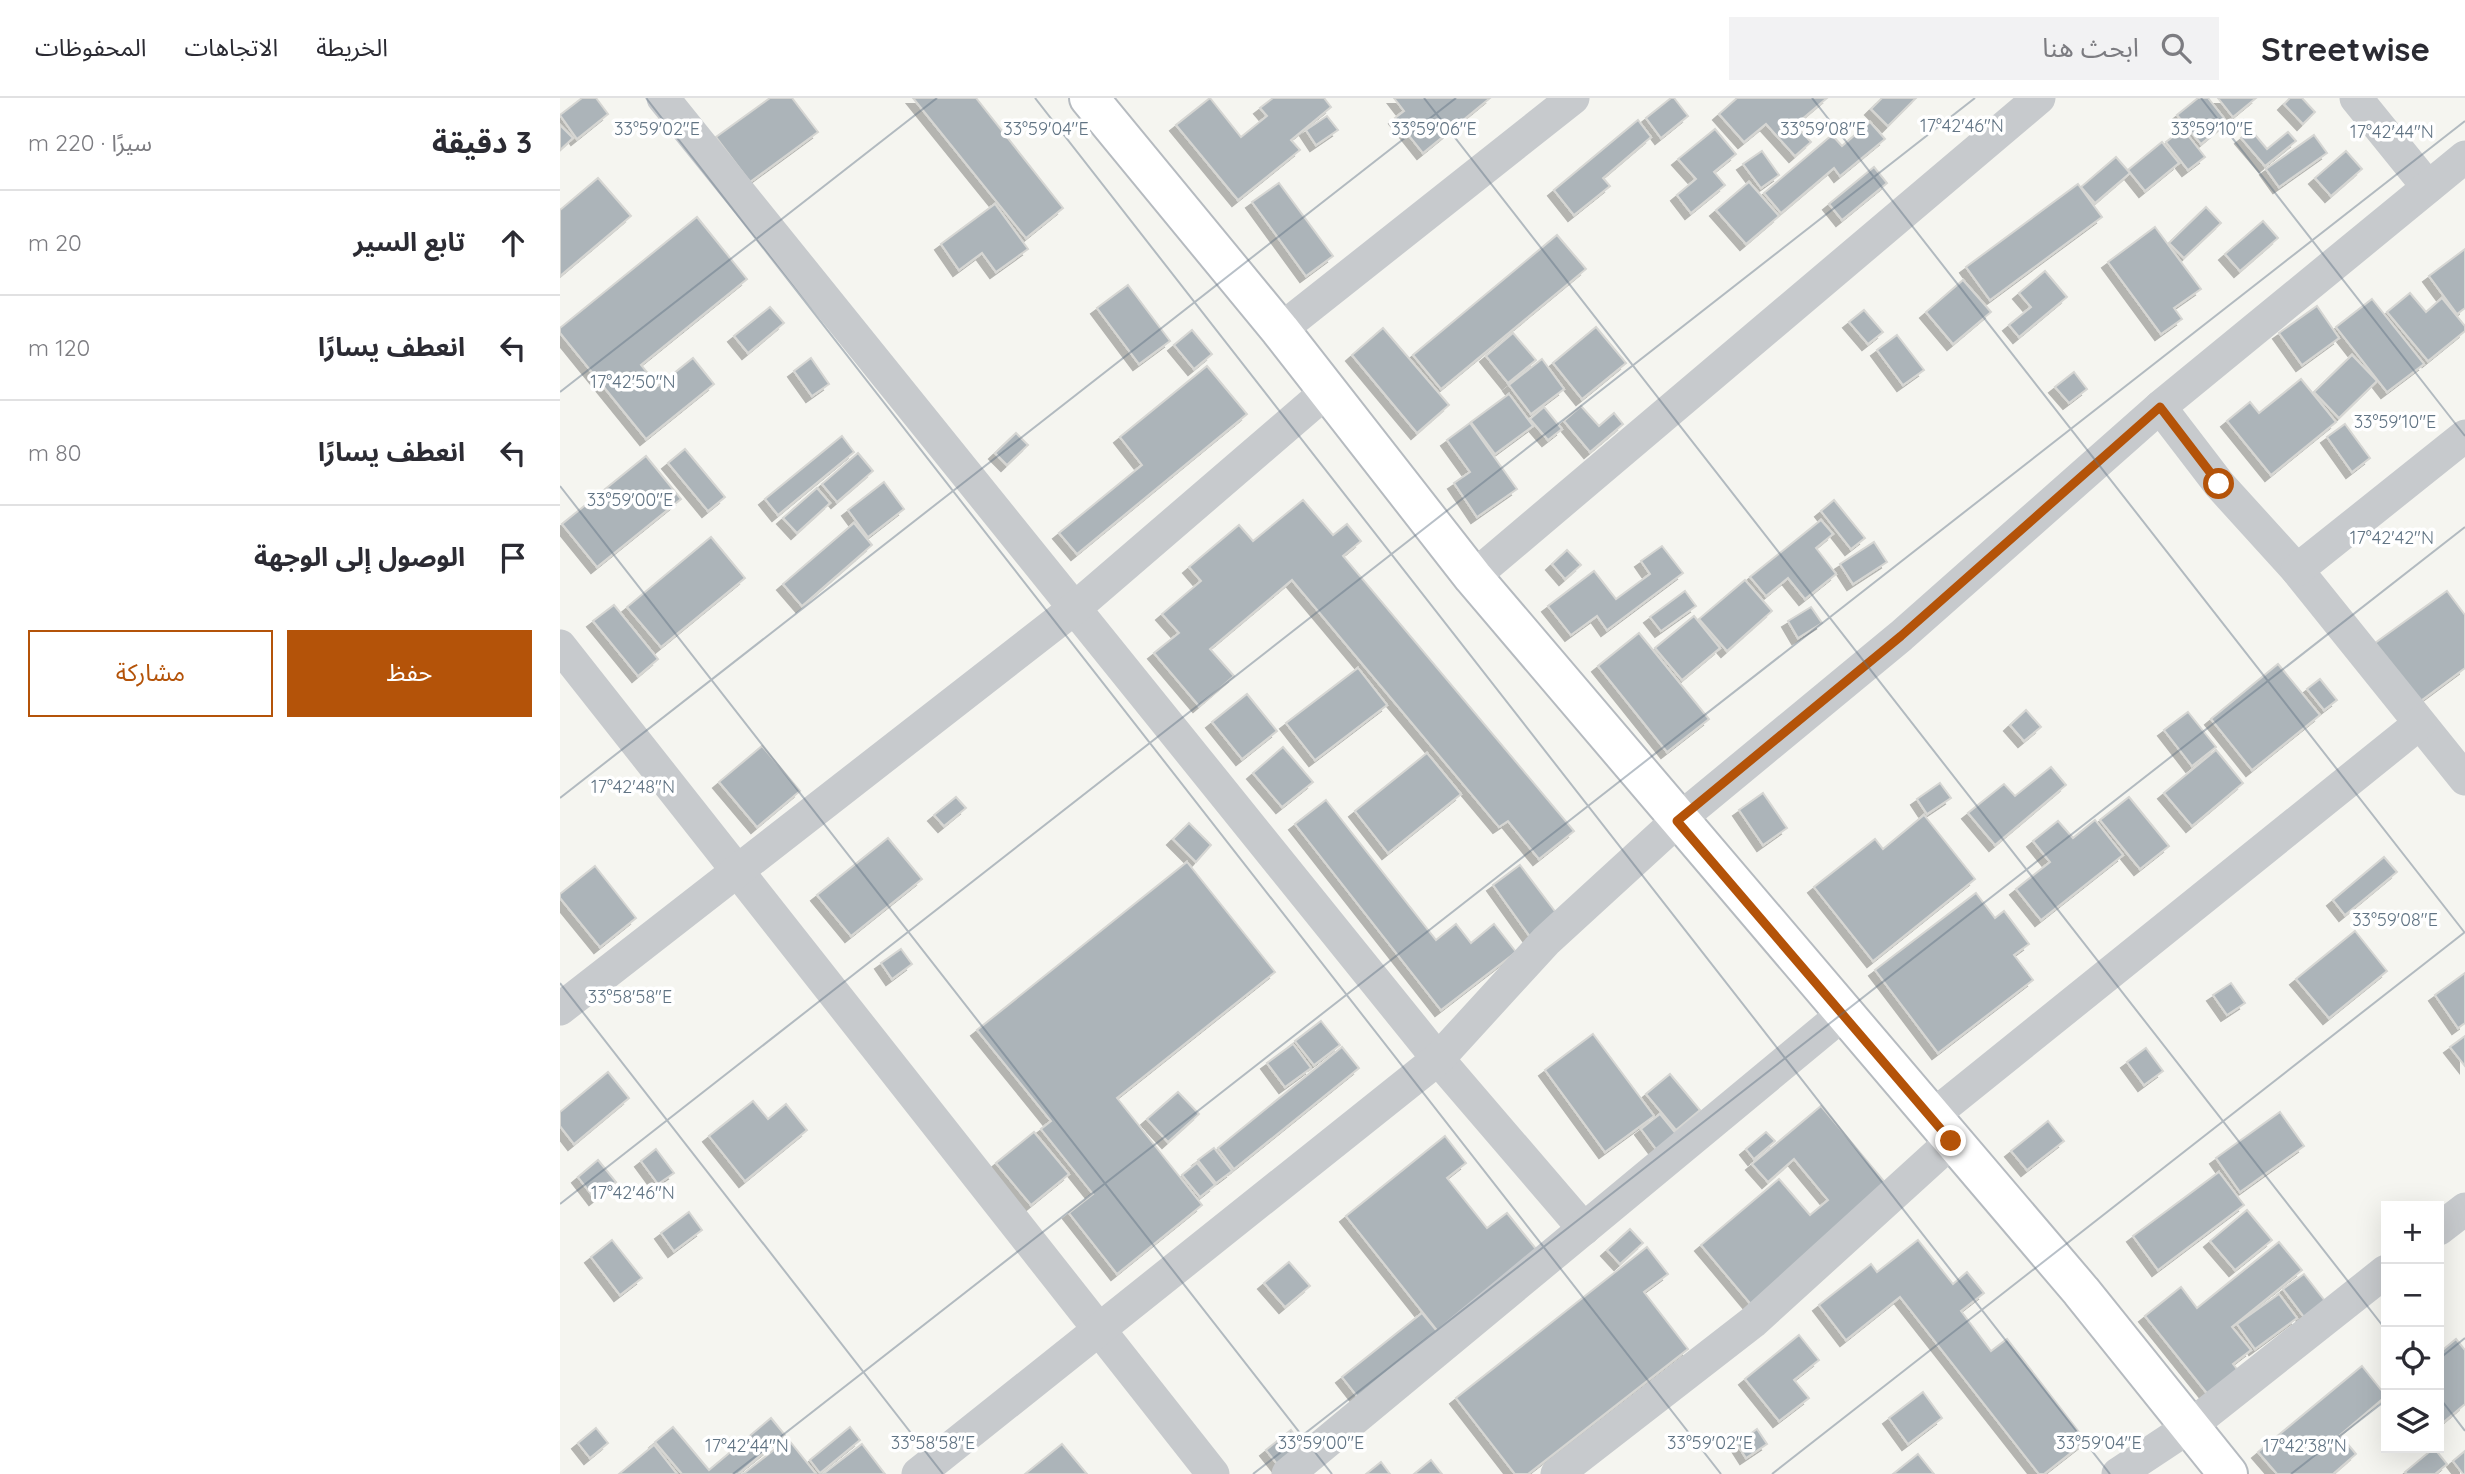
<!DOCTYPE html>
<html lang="ar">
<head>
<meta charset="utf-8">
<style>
  :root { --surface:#fff; --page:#f2f2f3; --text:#2b2b33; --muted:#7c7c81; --line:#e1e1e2; --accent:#b45309 }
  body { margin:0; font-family:Quicksand,"Noto Sans Arabic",sans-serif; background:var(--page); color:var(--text); direction:rtl }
  .controls { position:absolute; right:21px; bottom:21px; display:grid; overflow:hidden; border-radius:0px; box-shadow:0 7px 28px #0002 }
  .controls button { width:63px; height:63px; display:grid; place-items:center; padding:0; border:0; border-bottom:2px solid var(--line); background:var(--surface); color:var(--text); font:35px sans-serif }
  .stop { position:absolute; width:21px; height:21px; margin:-16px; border:5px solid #b45309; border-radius:50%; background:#fff }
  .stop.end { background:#b45309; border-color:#fff; box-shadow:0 2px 7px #0008 }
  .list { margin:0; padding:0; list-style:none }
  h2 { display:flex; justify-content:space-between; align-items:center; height:91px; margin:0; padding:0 28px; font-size:30px }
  h2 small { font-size:23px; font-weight:400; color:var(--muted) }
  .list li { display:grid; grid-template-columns:46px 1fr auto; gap:21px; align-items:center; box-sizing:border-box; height:105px; padding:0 28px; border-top:2px solid var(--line) }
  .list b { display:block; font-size:26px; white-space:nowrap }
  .list em { font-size:23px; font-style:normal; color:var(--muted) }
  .actions { display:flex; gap:14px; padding:21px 28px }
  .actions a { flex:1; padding:16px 0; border:2px solid var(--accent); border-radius:0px; text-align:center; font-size:24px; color:var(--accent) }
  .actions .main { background:var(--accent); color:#fff }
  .icon { flex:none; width:38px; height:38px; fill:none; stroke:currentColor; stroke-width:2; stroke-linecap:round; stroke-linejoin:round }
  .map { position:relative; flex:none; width:1905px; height:1376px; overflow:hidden; direction:ltr }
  header { display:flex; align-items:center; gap:42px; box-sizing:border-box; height:98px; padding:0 35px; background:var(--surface); border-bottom:2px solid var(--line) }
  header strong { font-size:33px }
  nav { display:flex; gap:38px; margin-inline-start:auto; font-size:24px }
  .search { width:490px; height:63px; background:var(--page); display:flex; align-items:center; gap:18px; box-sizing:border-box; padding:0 24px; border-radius:0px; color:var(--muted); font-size:26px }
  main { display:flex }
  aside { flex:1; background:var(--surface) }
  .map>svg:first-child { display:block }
  .building { fill:#acb4b9; stroke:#d6d6d3; stroke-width:2; filter:url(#shadow) }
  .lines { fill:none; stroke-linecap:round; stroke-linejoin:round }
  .secondary-casing { stroke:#b6bbc0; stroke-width:42 }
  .minor { stroke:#c7cacd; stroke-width:33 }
  .secondary { stroke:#fff; stroke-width:38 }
  .route { stroke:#b45309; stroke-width:9 }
  .ticks { fill:none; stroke:#617484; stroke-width:2; stroke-opacity:0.45 }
  .ticks-label { font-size:18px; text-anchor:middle; fill:#617484; stroke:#fff; stroke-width:7; stroke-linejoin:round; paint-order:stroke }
</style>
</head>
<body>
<header>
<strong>Streetwise</strong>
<div class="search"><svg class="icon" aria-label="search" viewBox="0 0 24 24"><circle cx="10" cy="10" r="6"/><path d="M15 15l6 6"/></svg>ابحث هنا</div>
<nav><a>الخريطة</a><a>الاتجاهات</a><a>المحفوظات</a></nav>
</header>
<main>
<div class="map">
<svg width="1905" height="1376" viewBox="0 0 1905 1376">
  <defs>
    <filter id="shadow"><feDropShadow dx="-6" dy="6" stdDeviation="0" flood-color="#0004"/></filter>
  </defs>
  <rect width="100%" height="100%" fill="#f5f5f0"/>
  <!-- building -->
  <g class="building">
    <path d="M22,0H36L48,16L17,41L0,17Z"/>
    <path d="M210,0H232L258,34L190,84L156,39Z"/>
    <path d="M353,0H416L503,110L466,140Z"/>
    <path d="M650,0L681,39L707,18L700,10L713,0H764L771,9L731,42L740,52L678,102L616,27Z"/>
    <path d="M834,0H930L863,55L835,20L844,13Z"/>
    <path d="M1111,0H1114L1128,18L1101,40L1086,20Z"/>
    <path d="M1177,0H1267L1235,27L1251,44L1235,58L1206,26L1184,44L1159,16Z"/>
    <path d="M1322,0H1356L1328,28L1311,11Z"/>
    <path d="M1638,0H1648L1667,24L1641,46L1617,17Z"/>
    <path d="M1658,0H1696L1673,19Z"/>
    <path d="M1730,0H1742L1755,14L1743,26L1724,6Z"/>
    <path d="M767,18L778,32L756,47L746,32Z"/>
    <path d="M1078,22L1091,39L1043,80L1050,88L1014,117L994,92Z"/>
    <path d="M1310,24L1325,41L1280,78L1274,70L1221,115L1204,95L1272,37L1282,48Z"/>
    <path d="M0,27L13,40L0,52Z"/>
    <path d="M1155,31L1176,56L1154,74L1165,87L1131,115L1117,97L1136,81L1118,61Z"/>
    <path d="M1623,31L1645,59L1628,72L1606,44Z"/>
    <path d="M1691,32L1707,51L1728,34L1736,43L1705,68L1681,40Z"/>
    <path d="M1754,37L1767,55L1719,89L1706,71Z"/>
    <path d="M1602,44L1619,65L1585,93L1568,72Z"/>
    <path d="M1202,53L1219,77L1201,90L1183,66Z"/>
    <path d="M1786,53L1802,71L1771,98L1755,80Z"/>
    <path d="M1556,59L1570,75L1535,105L1521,89Z"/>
    <path d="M1314,69L1327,85L1282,122L1269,106Z"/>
    <path d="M38,80L71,118L0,178V112Z"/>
    <path d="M1189,84L1219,118L1186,146L1156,112Z"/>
    <path d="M719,85L773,158L746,178L692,104Z"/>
    <path d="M1518,86L1542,119L1430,202L1406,169Z"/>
    <path d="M435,106L468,151L436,174L422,155L399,172L381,146Z"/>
    <path d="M1646,109L1661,125L1624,160L1609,145Z"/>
    <path d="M137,119L187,181L81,267L98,288L133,260L154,286L86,341L0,235V230Z"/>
    <path d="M1703,123L1718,140L1680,173L1665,156Z"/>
    <path d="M1595,129L1641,191L1614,210L1622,221L1601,236L1548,164Z"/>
    <path d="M997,137L1026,171L881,291L853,257Z"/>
    <path d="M1905,151V210L1897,216L1869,178Z"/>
    <path d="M1485,173L1507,199L1459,239L1449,227L1471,209L1459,195Z"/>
    <path d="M1403,182L1431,214L1393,246L1366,214Z"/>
    <path d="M568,187L610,243L579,266L537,210Z"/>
    <path d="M1850,195L1866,214L1882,200L1905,228V233L1868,263L1827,214Z"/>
    <path d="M1812,201L1864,266L1827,294L1776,229Z"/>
    <path d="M1757,208L1779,240L1742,267L1719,235Z"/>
    <path d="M210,209L224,225L188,255L174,238Z"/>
    <path d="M1304,212L1323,234L1308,246L1289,224Z"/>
    <path d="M1036,229L1066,265L1022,301L993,265Z"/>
    <path d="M823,230L889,307L857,335L792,257Z"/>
    <path d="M632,232L652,256L634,271L614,247Z"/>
    <path d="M953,235L976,262L948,285L926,258Z"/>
    <path d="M1337,237L1364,272L1343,287L1317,252Z"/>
    <path d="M1792,257L1817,283L1779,320L1754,294Z"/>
    <path d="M251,260L269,286L252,298L234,273Z"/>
    <path d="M982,261L1004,291L971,316L949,287Z"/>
    <path d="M647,268L687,316L517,456L499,435L582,367L560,339Z"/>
    <path d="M1514,274L1527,291L1509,305L1495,289Z"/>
    <path d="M1741,281L1776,324L1711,377L1667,323L1690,304L1699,315Z"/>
    <path d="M949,296L973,328L935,356L911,324Z"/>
    <path d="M1021,308L1039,328L1054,315L1063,326L1030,354L1004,323Z"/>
    <path d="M984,309L1002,331L988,342L970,321Z"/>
    <path d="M910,325L957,391L917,419L894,385L910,374L887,342Z"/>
    <path d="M1785,326L1810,360L1792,374L1767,339Z"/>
    <path d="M456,335L468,347L447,367L435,355Z"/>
    <path d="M282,338L294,354L218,417L205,401Z"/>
    <path d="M125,351L165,399L148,413L108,365Z"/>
    <path d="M298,355L313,373L277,404L262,386Z"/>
    <path d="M86,358L121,401L37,469L2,426Z"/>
    <path d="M324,384L344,411L308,439L288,412Z"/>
    <path d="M257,390L270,405L237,435L223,420Z"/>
    <path d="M743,402L773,437L787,426L801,443L783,458L1014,733L979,761L948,723L939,729L732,482L650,551L674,578L639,608L594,555L619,535L602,516L641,483L629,469L679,427L693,443Z"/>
    <path d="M1274,402L1305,440L1291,451L1261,413Z"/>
    <path d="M1261,422L1273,436L1256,450L1276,476L1245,501L1228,480L1206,498L1190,479Z"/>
    <path d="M294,425L312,447L242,508L223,486Z"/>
    <path d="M151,439L185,480L101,549L67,509Z"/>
    <path d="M1314,444L1327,464L1293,486L1280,466Z"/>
    <path d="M1102,448L1123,475L1047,532L1037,518L1011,537L988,508L1034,473L1056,501L1090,476L1081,463Z"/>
    <path d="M1007,452L1021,467L1005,481L992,466Z"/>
    <path d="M1185,482L1212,513L1167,553L1139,521Z"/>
    <path d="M1125,493L1136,508L1101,533L1090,519Z"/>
    <path d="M1887,493L1905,517V570L1858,605L1815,545Z"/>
    <path d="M54,507L98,561L78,578L33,523Z"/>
    <path d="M1251,509L1262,525L1238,540L1228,523Z"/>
    <path d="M1134,518L1160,550L1122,582L1095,550Z"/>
    <path d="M1079,535L1149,621L1107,654L1038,568Z"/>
    <path d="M1718,566L1760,617L1692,672L1651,621Z"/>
    <path d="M798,570L827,607L755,662L726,625Z"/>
    <path d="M1760,581L1777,602L1764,612L1747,591Z"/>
    <path d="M687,596L717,633L682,661L652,624Z"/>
    <path d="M1466,612L1481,629L1464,643L1450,627Z"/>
    <path d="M1628,614L1656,649L1632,668L1604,632Z"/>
    <path d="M202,648L240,693L197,729L159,684Z"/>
    <path d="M723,649L753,684L722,709L693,675Z"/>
    <path d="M1656,652L1683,685L1632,728L1604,695Z"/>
    <path d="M867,655L901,696L828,755L795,713Z"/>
    <path d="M1491,669L1506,687L1435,747L1408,715L1444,686L1455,698Z"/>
    <path d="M1380,685L1391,700L1367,716L1357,701Z"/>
    <path d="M1203,695L1227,730L1203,747L1179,712Z"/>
    <path d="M396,699L406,710L384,728L374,717Z"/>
    <path d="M1569,699L1609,748L1580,771L1540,722Z"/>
    <path d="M766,702L876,842L896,826L911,845L934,826L956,854L881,912L735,726Z"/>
    <path d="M1364,717L1415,781L1313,863L1254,789L1315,741L1323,751Z"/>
    <path d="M1535,722L1563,757L1481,822L1456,791L1490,764L1473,743L1498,723L1513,740Z"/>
    <path d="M629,725L651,747L636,764L613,741Z"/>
    <path d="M328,740L362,781L291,838L257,797Z"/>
    <path d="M1824,759L1837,774L1785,817L1773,802Z"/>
    <path d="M627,764L715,874L557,1000L642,1107L557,1176L509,1115L533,1096L481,1031L491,1023L417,932Z"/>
    <path d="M960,767L1000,820L971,840L933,787Z"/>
    <path d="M35,768L76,820L40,849L0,800V796Z"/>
    <path d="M1416,795L1435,820L1444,813L1469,846L1454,857L1473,882L1378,955L1315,872Z"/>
    <path d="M1795,833L1827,873L1769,920L1736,881Z"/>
    <path d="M341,851L352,866L332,881L321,865Z"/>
    <path d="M1905,875V925L1898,930L1875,897Z"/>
    <path d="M1671,885L1685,905L1667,917L1653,897Z"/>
    <path d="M761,923L780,947L754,967L735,943Z"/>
    <path d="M1033,936L1094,1018L1045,1054L985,972Z"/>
    <path d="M1905,938V968L1890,949Z"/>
    <path d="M733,946L751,970L725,989L707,965Z"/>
    <path d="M782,949L799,970L674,1071L658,1050Z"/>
    <path d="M1586,950L1603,973L1584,987L1567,964Z"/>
    <path d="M48,974L69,1000L14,1046L0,1028V1014Z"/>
    <path d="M1110,976L1140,1012L1116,1032L1086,996Z"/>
    <path d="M618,994L639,1016L608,1044L587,1021Z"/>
    <path d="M193,1003L208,1021L226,1006L247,1032L185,1083L149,1038Z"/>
    <path d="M1261,1008L1333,1094L1194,1210L1141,1147L1219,1081L1250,1117L1268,1102L1234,1061L1208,1084L1192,1066Z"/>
    <path d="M1720,1014L1744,1048L1680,1094L1656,1060Z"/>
    <path d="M1100,1016L1122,1043L1102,1059L1081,1031Z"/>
    <path d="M1488,1023L1504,1043L1467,1072L1451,1053Z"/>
    <path d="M474,1034L509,1076L471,1107L436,1065Z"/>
    <path d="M1206,1034L1215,1043L1194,1061L1186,1051Z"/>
    <path d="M885,1038L906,1065L887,1080L927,1130L947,1115L980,1156L884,1241L786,1118Z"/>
    <path d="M654,1050L672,1073L656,1085L638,1062Z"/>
    <path d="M96,1051L114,1075L98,1086L81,1063Z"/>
    <path d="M38,1062L56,1084L35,1101L18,1079Z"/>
    <path d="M637,1065L655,1087L640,1099L622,1077Z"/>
    <path d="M1659,1074L1684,1107L1598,1172L1573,1138Z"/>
    <path d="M1687,1112L1712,1142L1675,1172L1650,1143Z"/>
    <path d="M129,1114L142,1132L114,1153L101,1135Z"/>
    <path d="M1070,1131L1083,1145L1060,1166L1047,1152Z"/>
    <path d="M52,1142L82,1180L60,1197L31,1159Z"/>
    <path d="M1358,1142L1393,1186L1407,1174L1424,1195L1401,1213L1431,1253L1447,1241L1526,1343L1484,1376H1479L1340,1199L1286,1242L1259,1207L1311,1166L1317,1174Z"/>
    <path d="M1719,1144L1742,1172L1672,1229L1691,1252L1673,1266L1680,1275L1650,1299L1585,1218L1621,1189L1637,1210Z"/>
    <path d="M1087,1149L1108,1176L1084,1194L1128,1251L968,1376H955L896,1300Z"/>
    <path d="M729,1164L750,1188L725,1209L704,1185Z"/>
    <path d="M1744,1176L1765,1203L1744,1219L1723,1191Z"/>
    <path d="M1719,1196L1737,1220L1695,1251L1677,1226Z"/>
    <path d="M862,1215L881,1238L801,1303L782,1279Z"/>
    <path d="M1239,1237L1259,1262L1234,1282L1249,1300L1219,1323L1185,1281Z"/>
    <path d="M1896,1241L1905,1252V1306L1879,1328V1255Z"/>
    <path d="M1802,1268L1826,1298L1780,1337L1796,1356L1773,1376H1717L1698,1354Z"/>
    <path d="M1363,1294L1382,1320L1348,1346L1329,1320Z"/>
    <path d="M211,1320L225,1337L178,1376H122L95,1344L113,1329L149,1372Z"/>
    <path d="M290,1329L300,1342L260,1375L250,1362Z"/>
    <path d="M36,1330L48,1345L30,1360L18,1345Z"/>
    <path d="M1197,1331L1207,1346L1186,1360L1177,1346Z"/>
    <path d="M731,1332L743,1348L718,1367L706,1352Z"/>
    <path d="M228,1341L256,1376H183Z"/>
    <path d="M302,1346L325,1376H263Z"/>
    <path d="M502,1346L527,1376H465Z"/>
    <path d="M94,1347L117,1376H59Z"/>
    <path d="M1874,1350L1887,1366L1875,1376H1847L1845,1374Z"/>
    <path d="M1905,1353V1376H1903L1893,1363Z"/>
    <path d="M1358,1356L1374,1376H1333Z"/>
    <path d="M871,1362L882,1376H854Z"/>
    <path d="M821,1364L830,1376H806Z"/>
  </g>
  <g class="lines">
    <!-- secondary casing -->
    <g class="secondary-casing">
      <path id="secondary" d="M529,0L720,232L913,479L1521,1193L1668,1376"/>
    </g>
    <!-- minor -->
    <g class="minor">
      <path d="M103,0L878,961L1024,1131"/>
      <path d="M1796,0L1868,89"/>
      <path d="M720,232L1013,0"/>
      <path d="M1600,309L1659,386L1737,472L1905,681"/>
      <path d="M1737,472L1905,338"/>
      <path d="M913,479L1479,0"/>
      <path d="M0,548L653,1376"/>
      <path d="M0,911L515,510L766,294"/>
      <path d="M1371,1019L1859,626"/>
      <path d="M1879,1131L1905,1111"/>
      <path d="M358,1376L878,961L986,843L1117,723L1341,538L1600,309L1905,59"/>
      <path d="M728,1376L1283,916"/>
      <path d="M997,1376L1193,1224L1392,1043"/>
      <path d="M1558,1376L1629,1329L1826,1173"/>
    </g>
    <!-- secondary -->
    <use href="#secondary" class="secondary"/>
  </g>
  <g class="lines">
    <!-- route -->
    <path class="route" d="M1391,1043L1117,723L1341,538L1600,309L1659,386"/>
  </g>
  <!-- ticks -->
  <path class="ticks" d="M86,0L1161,1376M475,0L1550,1376M864,0L1826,1232M1252,0L1905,835M1641,0L1905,338M0,294L377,0M0,388L772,1376M0,700L896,0M0,885L383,1376M0,1106L1415,0M1879,1261L1905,1240M1879,1299L1905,1333M173,1376L1905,23M693,1376L1905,429M1212,1376L1905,834M1731,1376L1826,1302"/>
  <g class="ticks-label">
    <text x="1402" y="34">17°42'46"N</text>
    <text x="1263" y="37">33°59'08"E</text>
    <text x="97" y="37">33°59'02"E</text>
    <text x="486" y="37">33°59'04"E</text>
    <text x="874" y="37">33°59'06"E</text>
    <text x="1652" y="37">33°59'10"E</text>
    <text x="1832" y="40">17°42'44"N</text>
    <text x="73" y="290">17°42'50"N</text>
    <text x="1835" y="330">33°59'10"E</text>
    <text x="70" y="408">33°59'00"E</text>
    <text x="1832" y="446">17°42'42"N</text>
    <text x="73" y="695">17°42'48"N</text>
    <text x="1835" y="828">33°59'08"E</text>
    <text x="70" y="905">33°58'58"E</text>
    <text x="73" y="1101">17°42'46"N</text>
    <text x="373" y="1351">33°58'58"E</text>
    <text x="761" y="1351">33°59'00"E</text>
    <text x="1150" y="1351">33°59'02"E</text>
    <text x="1539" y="1351">33°59'04"E</text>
    <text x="187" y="1354">17°42'44"N</text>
    <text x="1745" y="1354">17°42'38"N</text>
  </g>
</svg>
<div class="controls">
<button>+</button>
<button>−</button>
<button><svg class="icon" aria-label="locate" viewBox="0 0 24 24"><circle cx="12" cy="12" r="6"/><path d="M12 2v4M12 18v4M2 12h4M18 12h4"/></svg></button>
<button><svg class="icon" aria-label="layers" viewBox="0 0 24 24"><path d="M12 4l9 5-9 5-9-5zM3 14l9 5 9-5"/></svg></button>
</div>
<div class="stop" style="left:1659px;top:386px"></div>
<div class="stop end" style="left:1391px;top:1043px"></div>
</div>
<aside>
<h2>3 دقيقة<small>سيرًا · 220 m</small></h2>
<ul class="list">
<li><svg class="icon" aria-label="ahead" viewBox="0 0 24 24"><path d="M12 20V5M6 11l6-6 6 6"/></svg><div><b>تابع السير</b></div><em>20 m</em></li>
<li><svg class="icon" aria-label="left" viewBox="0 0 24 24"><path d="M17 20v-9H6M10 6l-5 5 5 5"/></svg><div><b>انعطف يسارًا</b></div><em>120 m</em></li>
<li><svg class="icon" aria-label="left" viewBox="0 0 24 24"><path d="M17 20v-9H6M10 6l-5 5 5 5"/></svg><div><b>انعطف يسارًا</b></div><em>80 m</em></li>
<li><svg class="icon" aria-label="arrive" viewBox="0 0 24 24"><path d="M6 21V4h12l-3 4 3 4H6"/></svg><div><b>الوصول إلى الوجهة</b></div></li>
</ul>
<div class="actions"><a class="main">حفظ</a><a>مشاركة</a></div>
</aside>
</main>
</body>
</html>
